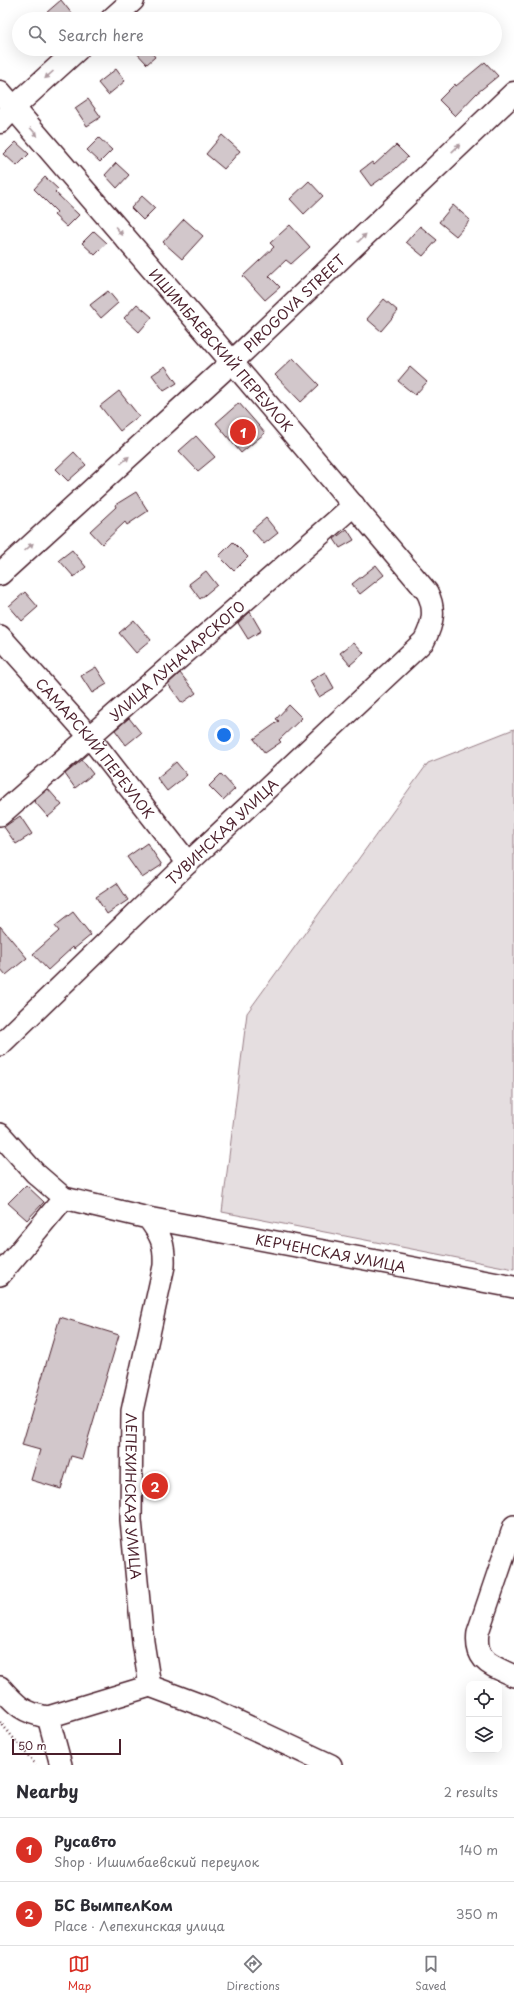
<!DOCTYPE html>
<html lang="en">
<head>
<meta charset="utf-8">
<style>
  :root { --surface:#fff; --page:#f7f7f7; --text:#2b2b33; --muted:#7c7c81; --line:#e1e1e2; --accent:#d93025 }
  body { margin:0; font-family:"Playpen Sans",sans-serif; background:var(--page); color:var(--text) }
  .controls { position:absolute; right:12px; bottom:12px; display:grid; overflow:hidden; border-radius:8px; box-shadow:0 4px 16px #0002 }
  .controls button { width:36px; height:36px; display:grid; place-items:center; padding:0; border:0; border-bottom:1px solid var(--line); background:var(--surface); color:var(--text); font:20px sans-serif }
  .scale { position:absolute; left:12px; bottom:10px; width:109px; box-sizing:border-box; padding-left:4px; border:2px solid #4a1f2b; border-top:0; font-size:11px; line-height:14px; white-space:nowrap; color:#4a1f2b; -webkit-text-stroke:3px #fff; paint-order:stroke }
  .you { position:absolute; left:224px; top:735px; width:14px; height:14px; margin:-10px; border:3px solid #fff; border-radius:50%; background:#1a73e8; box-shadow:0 0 0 6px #1a73e833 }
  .badge { display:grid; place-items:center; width:26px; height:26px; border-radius:50%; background:var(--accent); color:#fff; font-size:13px; font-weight:700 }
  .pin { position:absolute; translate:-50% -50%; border:2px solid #fff; box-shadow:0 1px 4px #0006 }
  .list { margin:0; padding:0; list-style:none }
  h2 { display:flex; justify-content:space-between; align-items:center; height:52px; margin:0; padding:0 16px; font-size:17px }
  h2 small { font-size:13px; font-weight:400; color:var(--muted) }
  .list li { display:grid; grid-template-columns:26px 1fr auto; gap:12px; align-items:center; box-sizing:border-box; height:64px; padding:0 16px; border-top:1px solid var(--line) }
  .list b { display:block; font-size:15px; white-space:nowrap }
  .list p { margin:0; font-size:13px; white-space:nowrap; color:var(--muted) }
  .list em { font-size:13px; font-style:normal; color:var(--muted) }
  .icon { flex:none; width:22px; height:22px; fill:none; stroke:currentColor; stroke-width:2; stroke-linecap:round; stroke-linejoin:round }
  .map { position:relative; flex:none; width:514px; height:1765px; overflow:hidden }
  .search { position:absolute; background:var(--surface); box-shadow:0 4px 16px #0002; left:12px; right:12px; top:12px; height:44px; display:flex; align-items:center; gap:10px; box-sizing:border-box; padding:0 14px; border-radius:22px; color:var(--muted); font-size:15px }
  .sheet { height:180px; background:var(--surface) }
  nav { display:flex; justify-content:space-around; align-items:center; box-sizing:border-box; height:56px; border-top:1px solid var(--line); background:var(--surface); font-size:11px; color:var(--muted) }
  nav a { display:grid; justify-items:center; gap:2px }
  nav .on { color:var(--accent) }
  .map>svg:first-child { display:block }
  .green { fill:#e5dee0; stroke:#987e86 }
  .building { fill:#d2c7cb; stroke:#4a1f2b }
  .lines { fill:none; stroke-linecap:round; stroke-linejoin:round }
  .minor-casing { stroke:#4a1f2b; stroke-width:24 }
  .major-casing { stroke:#4a1f2b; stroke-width:25 }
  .path { stroke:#4a1f2b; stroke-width:2.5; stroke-dasharray:1 3; stroke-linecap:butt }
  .minor { stroke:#fff; stroke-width:21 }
  .major { stroke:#fff; stroke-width:22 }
  .oneway { fill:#ae9aa0 }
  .labels { text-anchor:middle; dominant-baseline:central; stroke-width:3.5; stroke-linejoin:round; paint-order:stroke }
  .street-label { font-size:14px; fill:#4a1f2b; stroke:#fff }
</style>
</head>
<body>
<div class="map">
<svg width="514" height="1765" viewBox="0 0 514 1765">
  <rect width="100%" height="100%" fill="#fff"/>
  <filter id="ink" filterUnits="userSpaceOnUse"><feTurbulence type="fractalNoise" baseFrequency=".025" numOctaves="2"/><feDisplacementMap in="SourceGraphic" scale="8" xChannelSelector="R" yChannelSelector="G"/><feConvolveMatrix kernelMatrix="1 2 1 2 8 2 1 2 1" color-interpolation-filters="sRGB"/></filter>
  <g filter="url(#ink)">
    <!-- green -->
    <path class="green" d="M514,729V1269L222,1212L247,1013L428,763Z"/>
    <!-- building -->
    <g class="building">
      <path d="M61,0L76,19H51L46,13Z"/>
      <path d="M133,49H149L155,57L147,64Z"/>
      <path d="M485,62L498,76L477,93L455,116L439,100L455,84L456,86Z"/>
      <path d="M116,69L125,81L108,95L98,83Z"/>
      <path d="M88,99L101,117L87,126L75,108Z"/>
      <path d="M222,135L240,151L224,169L206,154Z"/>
      <path d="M99,138L112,150L100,162L87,150Z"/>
      <path d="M16,142L29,154L17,166L4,154Z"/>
      <path d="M396,145L408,157L395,169L371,186L360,171L372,162L374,165Z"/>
      <path d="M116,163L129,175L117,188L105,175Z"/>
      <path d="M45,177L58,189L55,192L79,215L67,227L54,215L57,212L34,189Z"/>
      <path d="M309,181L323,196L304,214L290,199Z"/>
      <path d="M142,196L155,208L143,220L131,208Z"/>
      <path d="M453,205L470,220L456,236L439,222Z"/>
      <path d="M184,219L203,236L182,259L163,242Z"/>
      <path d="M290,225L310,247L291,264L286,260L269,276L280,287L265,300L243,276L274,247L270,243Z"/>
      <path d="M420,226L437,240L423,256L406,242Z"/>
      <path d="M94,231L107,243L95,255L82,243Z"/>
      <path d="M108,291L118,303L101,318L90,305Z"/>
      <path d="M384,299L398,311L381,331L367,319Z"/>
      <path d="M137,304L152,317L139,332L124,318Z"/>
      <path d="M293,358L319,385L301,402L275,375Z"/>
      <path d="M165,366L177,383L164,391L152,375Z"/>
      <path d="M410,367L427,382L415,395L398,381Z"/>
      <path d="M119,391L139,416L120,431L100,406Z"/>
      <path d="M239,403L265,433L241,453L216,423Z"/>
      <path d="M196,436L215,457L198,471L179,451Z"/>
      <path d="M74,452L86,465L68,481L56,469Z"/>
      <path d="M136,492L148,511L127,525L125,522L102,544L90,531L116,507L115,505Z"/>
      <path d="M266,518L278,533L264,544L252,530Z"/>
      <path d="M347,529L354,540L340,548L334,539Z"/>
      <path d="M233,542L248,557L234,571L219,556Z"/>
      <path d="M72,550L86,567L74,577L59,560Z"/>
      <path d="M376,565L384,575L360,594L352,584Z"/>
      <path d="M206,571L217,585L200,599L189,584Z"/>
      <path d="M25,592L38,607L22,621L9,606Z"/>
      <path d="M250,612L261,631L248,639L238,623Z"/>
      <path d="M134,620L151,640L136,653L119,633Z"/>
      <path d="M354,642L364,653L350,665L340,653Z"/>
      <path d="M96,667L107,684L92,693L81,676Z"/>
      <path d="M325,672L334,688L319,697L310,681Z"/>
      <path d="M180,673L196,693L182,703L168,684Z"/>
      <path d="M289,705L302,718L279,740L281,742L265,753L254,739L279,721L276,719Z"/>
      <path d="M129,718L141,733L126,745L115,730Z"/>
      <path d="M82,760L93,774L75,788L65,774Z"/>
      <path d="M176,762L187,775L167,791L157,778Z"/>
      <path d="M221,774L235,789L223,800L209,786Z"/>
      <path d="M48,789L62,805L48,817L34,801Z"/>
      <path d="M20,816L32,834L16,844L4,827Z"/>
      <path d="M147,843L162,865L142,878L127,857Z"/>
      <path d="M117,883L128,900L107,914L96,897Z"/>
      <path d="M73,912L91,935L74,949L73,947L48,970L33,954L59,931L55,926Z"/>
      <path d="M0,926L27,958L6,975L0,968Z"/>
      <path d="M26,1185L44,1202L27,1220L8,1203Z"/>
      <path d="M60,1317L119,1335L82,1459L71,1456L61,1489L31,1480L40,1450L22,1445Z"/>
    </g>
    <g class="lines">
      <!-- minor casing -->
      <g class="minor-casing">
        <g id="minor">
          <path id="s1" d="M0,636L89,736L188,863"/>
          <path id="s2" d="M0,815L354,505"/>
          <path id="s3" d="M0,1045L188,863L424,641C433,624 436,609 427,592L232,362"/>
          <path id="s4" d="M0,1134L35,1173L64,1198L148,1218C161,1235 165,1244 164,1266L132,1411L131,1520L143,1642L150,1686L209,1708L331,1765"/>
          <path id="s5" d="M148,1218L514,1287"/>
          <path d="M0,1275L64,1198"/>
          <path d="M514,1526L478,1632C474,1662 491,1665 514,1676"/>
          <path d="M0,1687C16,1705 23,1713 48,1717L150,1686"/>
          <path d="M48,1717L61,1765"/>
        </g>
      </g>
      <!-- major casing -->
      <g class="major-casing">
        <g id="major">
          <path d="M112,19L133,0"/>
          <path d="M0,92L232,362"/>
          <path d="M0,122L13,108L78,49"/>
          <path id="s6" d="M0,574L232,362L514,93"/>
        </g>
      </g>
      <!-- path -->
      <path class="path" d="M0,1722L36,1765"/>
      <!-- minor -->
      <use href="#minor" class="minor"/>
      <!-- major -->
      <use href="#major" class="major"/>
    </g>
    <!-- one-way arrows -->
    <defs><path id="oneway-solid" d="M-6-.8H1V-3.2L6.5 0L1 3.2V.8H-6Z"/></defs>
    <g class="oneway">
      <use href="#oneway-solid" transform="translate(49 75) rotate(138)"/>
      <use href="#oneway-solid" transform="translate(34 132) rotate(49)"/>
      <use href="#oneway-solid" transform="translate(456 148) rotate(-44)"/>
      <use href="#oneway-solid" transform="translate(119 231) rotate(49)"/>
      <use href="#oneway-solid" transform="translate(362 238) rotate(-44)"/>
      <use href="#oneway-solid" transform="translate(125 460) rotate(-42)"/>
      <use href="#oneway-solid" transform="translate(29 547) rotate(-42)"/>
    </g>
  </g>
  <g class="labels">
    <!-- street labels -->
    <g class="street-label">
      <text stroke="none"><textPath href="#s6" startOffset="400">PIROGOVA STREET</textPath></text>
      <text transform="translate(221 350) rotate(49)">ИШИМБАЕВСКИЙ ПЕРЕУЛОК</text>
      <text stroke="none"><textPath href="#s2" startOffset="235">УЛИЦА ЛУНАЧАРСКОГО</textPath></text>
      <text stroke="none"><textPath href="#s1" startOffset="147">САМАРСКИЙ ПЕРЕУЛОК</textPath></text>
      <text stroke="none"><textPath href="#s3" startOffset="308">ТУВИНСКАЯ УЛИЦА</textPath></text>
      <text stroke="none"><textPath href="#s5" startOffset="186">КЕРЧЕНСКАЯ УЛИЦА</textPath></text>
      <text stroke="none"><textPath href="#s4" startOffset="463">ЛЕПЕХИНСКАЯ УЛИЦА</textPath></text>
    </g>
  </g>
</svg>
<div class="controls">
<button><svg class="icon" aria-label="locate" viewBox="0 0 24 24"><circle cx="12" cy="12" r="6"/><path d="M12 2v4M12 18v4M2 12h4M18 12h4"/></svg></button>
<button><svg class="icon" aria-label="layers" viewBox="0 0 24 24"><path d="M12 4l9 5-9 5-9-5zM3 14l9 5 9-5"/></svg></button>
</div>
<div class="scale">50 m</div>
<div class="you"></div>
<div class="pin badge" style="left:243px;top:432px">1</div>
<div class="pin badge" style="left:155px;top:1486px">2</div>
<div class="search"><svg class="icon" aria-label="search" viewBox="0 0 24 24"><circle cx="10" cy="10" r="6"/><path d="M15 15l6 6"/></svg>Search here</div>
</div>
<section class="sheet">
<h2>Nearby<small>2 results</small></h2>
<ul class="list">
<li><span class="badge">1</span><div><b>Русавто</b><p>Shop · Ишимбаевский переулок</p></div><em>140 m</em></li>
<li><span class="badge">2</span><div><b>БС ВымпелКом</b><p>Place · Лепехинская улица</p></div><em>350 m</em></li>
</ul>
</section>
<nav>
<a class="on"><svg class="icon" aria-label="map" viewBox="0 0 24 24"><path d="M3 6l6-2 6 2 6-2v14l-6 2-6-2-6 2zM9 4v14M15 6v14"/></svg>Map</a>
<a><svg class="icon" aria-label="directions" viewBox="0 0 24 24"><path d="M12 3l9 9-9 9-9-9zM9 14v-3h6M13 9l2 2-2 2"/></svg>Directions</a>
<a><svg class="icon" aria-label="saved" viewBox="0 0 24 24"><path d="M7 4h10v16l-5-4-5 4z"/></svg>Saved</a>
</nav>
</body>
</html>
